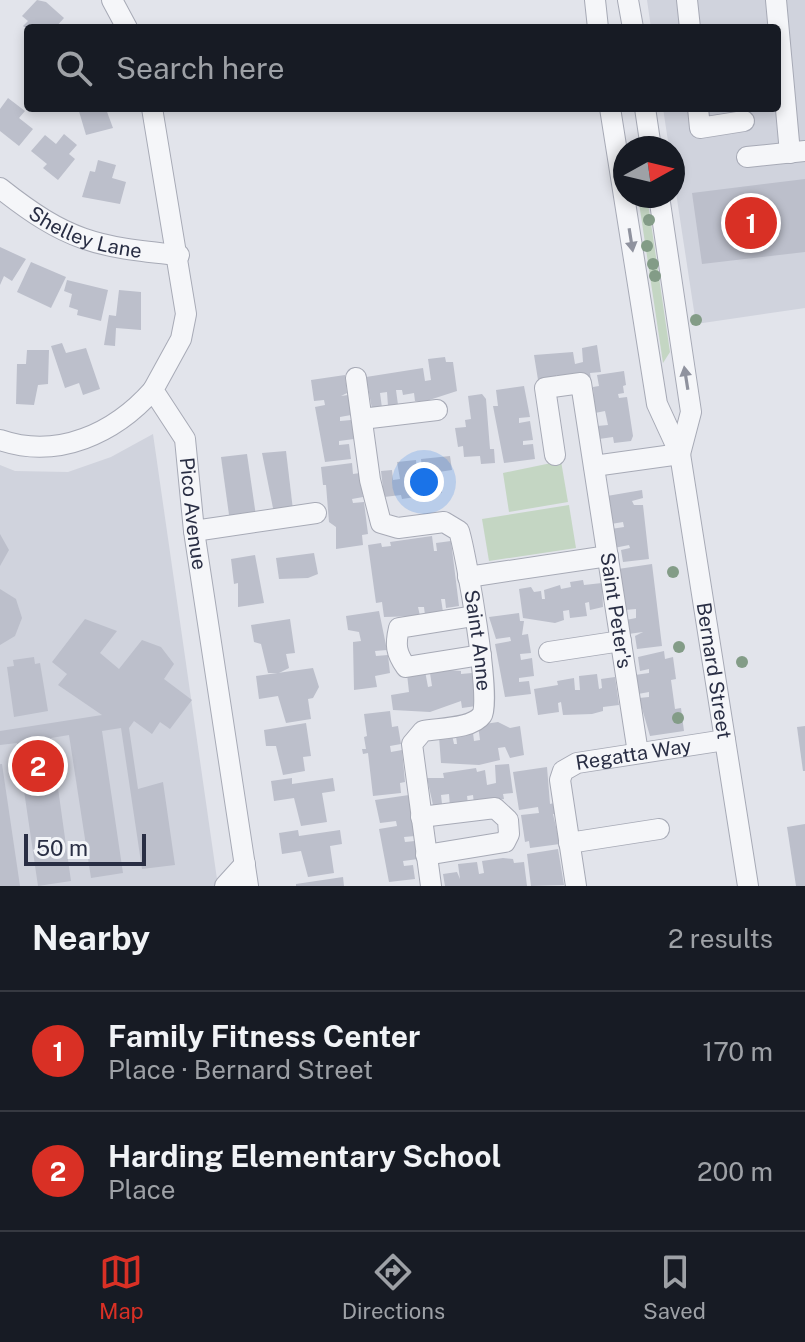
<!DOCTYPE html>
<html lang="en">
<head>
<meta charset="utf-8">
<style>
  :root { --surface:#171b24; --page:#20242c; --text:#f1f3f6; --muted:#9ea1a6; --line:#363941; --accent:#d93025 }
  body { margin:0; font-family:"Public Sans",sans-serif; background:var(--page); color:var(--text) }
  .compass { position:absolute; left:613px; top:136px; width:72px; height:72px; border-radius:50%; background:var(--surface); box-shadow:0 4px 12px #0003; rotate:82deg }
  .scale { position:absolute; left:24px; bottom:20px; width:122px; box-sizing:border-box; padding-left:8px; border:4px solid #292e44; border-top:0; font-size:22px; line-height:28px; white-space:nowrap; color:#292e44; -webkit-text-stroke:6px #f2f4f8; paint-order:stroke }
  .you { position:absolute; left:424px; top:482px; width:28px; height:28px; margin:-20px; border:6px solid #fff; border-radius:50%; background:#1a73e8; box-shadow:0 0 0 12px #1a73e833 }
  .badge { display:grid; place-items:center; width:52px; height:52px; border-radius:50%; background:var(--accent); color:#fff; font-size:26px; font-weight:700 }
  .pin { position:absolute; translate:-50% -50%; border:4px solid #fff; box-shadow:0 2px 8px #0006 }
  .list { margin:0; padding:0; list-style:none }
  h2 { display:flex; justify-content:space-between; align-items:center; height:104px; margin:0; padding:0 32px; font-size:34px }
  h2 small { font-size:26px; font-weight:400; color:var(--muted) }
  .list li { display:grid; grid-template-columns:52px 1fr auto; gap:24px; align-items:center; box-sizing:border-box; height:120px; padding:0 32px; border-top:2px solid var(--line) }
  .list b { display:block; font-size:30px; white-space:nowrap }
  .list p { margin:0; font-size:26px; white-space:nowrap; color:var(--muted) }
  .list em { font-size:26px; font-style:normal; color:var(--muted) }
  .icon { flex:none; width:44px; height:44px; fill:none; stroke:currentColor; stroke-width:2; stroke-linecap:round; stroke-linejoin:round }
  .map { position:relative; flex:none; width:805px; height:886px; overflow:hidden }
  .search { position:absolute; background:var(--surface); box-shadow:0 4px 12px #0003; left:24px; right:24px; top:24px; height:88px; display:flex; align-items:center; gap:20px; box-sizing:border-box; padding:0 28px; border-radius:8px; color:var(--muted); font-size:30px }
  .sheet { height:344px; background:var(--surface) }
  nav { display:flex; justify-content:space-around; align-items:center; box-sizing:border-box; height:112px; border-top:2px solid var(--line); background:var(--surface); font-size:22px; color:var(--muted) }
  nav a { display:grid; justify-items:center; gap:4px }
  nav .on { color:var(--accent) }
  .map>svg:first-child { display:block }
  .built { fill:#d0d3dd }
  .green { fill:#c4d6c3 }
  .building { fill:#bcbfcb }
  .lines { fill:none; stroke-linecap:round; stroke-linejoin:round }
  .minor-casing { stroke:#a7aab6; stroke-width:22 }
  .minor { stroke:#f5f6f9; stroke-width:20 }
  .tree { fill:#839c87 }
  .oneway { fill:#8f929e }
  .labels { text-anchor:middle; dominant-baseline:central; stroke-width:7; stroke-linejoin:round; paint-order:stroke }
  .street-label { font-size:20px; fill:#292e44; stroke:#f2f4f8 }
</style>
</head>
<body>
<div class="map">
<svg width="805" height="886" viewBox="0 0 805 886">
  <rect width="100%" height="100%" fill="#e2e4eb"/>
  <!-- built -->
  <g class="built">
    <path d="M647,0H805V308L696,324L673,173V148H669L663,108H777V28H651Z"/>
    <path d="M153,434L218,886H0V465L15,471L68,472L111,457Z"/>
  </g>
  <!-- green -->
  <g class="green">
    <path d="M638,196H647L670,352L663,363Z"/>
    <path d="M561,461L568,502L509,512L503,473Z"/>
    <path d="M569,505L576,548L489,561L482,519Z"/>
  </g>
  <!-- building -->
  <g class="building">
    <path d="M37,0L46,2L64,18L55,28L28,30L23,26L28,21L22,16Z"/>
    <path d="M8,98L25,111L19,118L33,129L19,146L0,131V109Z"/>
    <path d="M78,108L106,109L113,128L86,135Z"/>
    <path d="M64,134L77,145L69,154L75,159L58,180L43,168L47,164L31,151L45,135L56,144Z"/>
    <path d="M98,160L116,165L112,178L126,182L120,204L82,197L90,171L95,172Z"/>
    <path d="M805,179V252L702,264L692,193Z"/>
    <path d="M0,247L26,259L12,281L4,276L0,285Z"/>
    <path d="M31,262L66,277L51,308L17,292Z"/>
    <path d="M67,280L108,290L101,321L77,315L78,310L69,307L72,294L64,291Z"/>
    <path d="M119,290L141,292V330L116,328L115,346L104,345L109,315L116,316Z"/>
    <path d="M62,343L66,353L86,348L100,389L83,395L79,383L65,388L51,346Z"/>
    <path d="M597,345L601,372L590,373L591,380L561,383L560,375H556L557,384L539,386L534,355L573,352L575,364L583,362L582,348Z"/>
    <path d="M27,350H49L48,384L38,385L34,405L16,404L17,364H26Z"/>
    <path d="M445,357L446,362H453L457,391L423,402L415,401L414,393L403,395L402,390H396L398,405L388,406L387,392L380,393L382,408L372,409L366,377L423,368L425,381L431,380L428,359Z"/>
    <path d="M624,371L626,385L623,386L624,393L618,394L619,398L627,397L633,436L631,441L614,443L613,437L599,439L597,426L608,425L605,411L595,413L593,387L599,386L597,375Z"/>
    <path d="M345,375L347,393L341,396L348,395L351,415L340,417V421L351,420L354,439L339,441V445L349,444L351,459L325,462L315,407L325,405L324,400L314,401L311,380Z"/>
    <path d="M524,386L530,417L519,418V423L530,421L533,440L523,441V445L533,444L535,459L504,463L493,406H498L496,390Z"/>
    <path d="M482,394L486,399L490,449H494L495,463L481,464L480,456L464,457L463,446L458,447L455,428L466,427L465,420L471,419L468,396Z"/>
    <path d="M286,451L293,510L274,513L262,453Z"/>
    <path d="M247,454L256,516L230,522L221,457Z"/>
    <path d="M450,456L452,470L425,474L426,478L440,476L442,493L402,499L401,495L384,497L381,471L392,470L393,480L400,479L397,462L416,460L417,470H422L421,459Z"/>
    <path d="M352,463L353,474L360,473L363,497L352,499L353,503L364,502L368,534L362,535L363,545L336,549V527L329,522L326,485H323L321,467Z"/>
    <path d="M642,490L643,498L632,501L634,505H643L649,559L623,562L621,550L630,548L629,545L614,548L611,529L624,527L623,522L611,524L607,496Z"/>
    <path d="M0,534L9,550L0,566Z"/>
    <path d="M432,536L434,551H437L436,543L451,541L459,606L446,608L445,599H441L443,612L425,615L424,607H418L420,616L384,617L382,602L376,603L368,545L381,543L382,547L391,546L390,542Z"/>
    <path d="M314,553L318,574L308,578L279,579L276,558Z"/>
    <path d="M255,555L264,603L238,607V583L234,584L231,559Z"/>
    <path d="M652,564L662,646L637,649L635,636L643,632L628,634L626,620L636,618V609L625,610L618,569Z"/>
    <path d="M583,580L584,585L602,583L603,607L590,610L589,602L585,603L587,616L570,618L569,610L563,611L564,620L555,623L523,618L519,589L531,587L534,592L541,591L542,599H545L544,590L560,585L561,589L571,587L570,582Z"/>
    <path d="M0,589L16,599L22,618L15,636L0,645Z"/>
    <path d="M379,611L387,650L375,651L376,656L388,655L390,673L375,676L377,687L354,690L353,642L361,641L359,632L348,630L346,616Z"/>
    <path d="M519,613L520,621H524L522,635L528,634L531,653L520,654L521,660L532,658L534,676L519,678V682L529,681L531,694L505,697L495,644L511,641L510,637L496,639L489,617Z"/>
    <path d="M85,619L117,631L100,653L119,669L142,640L161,647L174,664L164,679L192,700L170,729L160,722L152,734L134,721L129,728L138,789L163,782L175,865L142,869L121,728L102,731L123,873L91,878L69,735L51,738L71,881L38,886L17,743L0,745V731L102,715L58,685L67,674L52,662Z"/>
    <path d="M290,619L295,653L286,654L289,668L279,673H268L261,644L254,642L251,625Z"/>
    <path d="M664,651L665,659L673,657L676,679L671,680L675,709L681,708L684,731L650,736L639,698L649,697V692L638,694L635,675L649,673V669L640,671L638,657Z"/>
    <path d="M34,657L35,664L40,663L48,711L14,717L7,667L14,666L13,660Z"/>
    <path d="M313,668L319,687L313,698L308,699L311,719L286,723L278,696L259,699L256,676Z"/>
    <path d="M449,670L461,671V674L472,673L476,706L462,708L461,701L430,712L393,710L391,695L409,692L407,674L425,671L428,687L432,686L430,673Z"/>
    <path d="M597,674L599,689L602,688L601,679L615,677L619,705L603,707V711L592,714L563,715L561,702L558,703L559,712L538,715L534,689L558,685L557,681L574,678L575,690H580L579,676Z"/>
    <path d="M390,711L392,727L398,726L401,744L390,746L391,752L402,750L405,782L400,783L401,793L373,796L368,753L363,754L362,749H366L364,737L367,736L364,714Z"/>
    <path d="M498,722L510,728L520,726L524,755L510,758L505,747L498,748L500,760L479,765L441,763L439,737L452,735L454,744H457L455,728L472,725L474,741L480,740L478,725Z"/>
    <path d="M306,723L311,756L303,757L305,771L283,775L276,746H266L264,730Z"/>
    <path d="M805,726V771H803L797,727Z"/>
    <path d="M0,764H2L20,886H0Z"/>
    <path d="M509,764L513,793L503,794L504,799L474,804L473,795L467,796L468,804L450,807L449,794L441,795L442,804L433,805L427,778H444L443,773L476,768L477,772L485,770L487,785L496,783L495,765Z"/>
    <path d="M547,767L550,804L554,803L556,814H553L560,844L530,848L529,841L525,842L521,815L539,813L538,807L519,810L513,772Z"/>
    <path d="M292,778V784L333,778L335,791L322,793L327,822L301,826L294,798L274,801L271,781Z"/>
    <path d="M409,795L415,836L404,837L405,842L415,841L418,859L403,861L404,866L413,865L415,879L389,882L379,829L397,826L396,821L380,823L375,800Z"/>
    <path d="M805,824V886H796L787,827Z"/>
    <path d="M298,830L299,836L340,830L342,844L330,846L334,873L308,877L301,851L282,854L279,833Z"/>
    <path d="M558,849L564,885L531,886L527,854Z"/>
    <path d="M503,858L513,859L514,863L524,862L527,886H445L443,874L457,872L460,879L458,864L477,862L479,874L484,873L482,861Z"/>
    <path d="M343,877L344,886H296V884Z"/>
  </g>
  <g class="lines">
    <!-- minor casing -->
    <g class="minor-casing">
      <g id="minor">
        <path d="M112,0L127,28"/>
        <path d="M595,0L598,28"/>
        <path d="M628,0L633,28"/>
        <path d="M687,0L690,28"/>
        <path d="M776,0L790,153"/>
        <path id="s1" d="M152,108L186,314L181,339L153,390L185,439L194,531L248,886"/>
        <path id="s2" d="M610,108L657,404L680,454L748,886"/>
        <path d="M645,108L651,148"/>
        <path d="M698,108L700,128L744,121"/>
        <path d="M747,157L805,151"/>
        <path id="s3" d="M0,188C67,241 95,247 179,255"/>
        <path d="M659,196L691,412L680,454"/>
        <path id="s4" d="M356,378L370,480L381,523L398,528L444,522L459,531C466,553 492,702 482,715C472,729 439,728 423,731L412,744L431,886"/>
        <path d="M362,419L437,410"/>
        <path d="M0,440C58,460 115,433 153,390"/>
        <path id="s5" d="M555,455L545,388L581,383L638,753"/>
        <path d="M594,466L680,454"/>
        <path d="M194,531L316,513"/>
        <path d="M468,577L608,556"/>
        <path d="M474,616L399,628C395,645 396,653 406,667L481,655"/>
        <path d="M549,652L621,641"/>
        <path d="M421,817L495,808L508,820L509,834L505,842L426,855"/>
        <path d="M569,843L659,829"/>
        <path d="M225,886L245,864"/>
        <path id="s6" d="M576,886L560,780L563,771L577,763L725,740"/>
      </g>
    </g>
    <!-- minor -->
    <use href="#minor" class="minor"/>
  </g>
  <!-- trees -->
  <g class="tree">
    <circle cx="649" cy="220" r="6"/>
    <circle cx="647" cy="246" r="6"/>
    <circle cx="653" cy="264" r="6"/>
    <circle cx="655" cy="276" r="6"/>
    <circle cx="696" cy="320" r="6"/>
    <circle cx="673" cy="572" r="6"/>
    <circle cx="679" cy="647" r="6"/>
    <circle cx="742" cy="662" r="6"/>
    <circle cx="678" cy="718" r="6"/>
  </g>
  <!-- one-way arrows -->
  <defs><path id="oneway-solid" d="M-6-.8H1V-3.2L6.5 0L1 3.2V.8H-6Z" transform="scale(2)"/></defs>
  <g class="oneway">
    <use href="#oneway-solid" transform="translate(631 240) rotate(81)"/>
    <use href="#oneway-solid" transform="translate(686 378) rotate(-99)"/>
  </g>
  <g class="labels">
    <!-- street labels -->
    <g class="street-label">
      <text stroke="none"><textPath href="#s3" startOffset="98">Shelley Lane</textPath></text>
      <text stroke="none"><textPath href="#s1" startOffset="426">Pico Avenue</textPath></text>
      <text stroke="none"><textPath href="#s5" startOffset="334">Saint Peter's</textPath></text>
      <text stroke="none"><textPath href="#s4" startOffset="340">Saint Anne</textPath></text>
      <text stroke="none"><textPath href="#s2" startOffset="574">Bernard Street</textPath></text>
      <text stroke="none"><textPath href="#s6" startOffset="190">Regatta Way</textPath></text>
    </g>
  </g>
</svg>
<svg class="compass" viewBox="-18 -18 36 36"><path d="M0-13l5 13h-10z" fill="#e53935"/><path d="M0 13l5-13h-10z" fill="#9ea1a6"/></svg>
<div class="scale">50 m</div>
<div class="you"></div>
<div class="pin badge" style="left:751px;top:223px">1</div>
<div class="pin badge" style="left:38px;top:766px">2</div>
<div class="search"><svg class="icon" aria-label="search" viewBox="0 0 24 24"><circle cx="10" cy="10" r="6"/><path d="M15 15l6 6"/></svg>Search here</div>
</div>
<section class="sheet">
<h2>Nearby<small>2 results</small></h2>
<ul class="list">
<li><span class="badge">1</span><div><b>Family Fitness Center</b><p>Place · Bernard Street</p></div><em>170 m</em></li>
<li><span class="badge">2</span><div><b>Harding Elementary School</b><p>Place</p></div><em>200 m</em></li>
</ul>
</section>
<nav>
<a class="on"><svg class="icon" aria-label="map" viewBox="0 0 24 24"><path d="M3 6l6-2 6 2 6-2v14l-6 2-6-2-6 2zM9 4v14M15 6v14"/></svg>Map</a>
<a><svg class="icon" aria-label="directions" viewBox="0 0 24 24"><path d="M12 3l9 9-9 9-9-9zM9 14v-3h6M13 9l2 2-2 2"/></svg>Directions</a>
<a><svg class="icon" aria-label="saved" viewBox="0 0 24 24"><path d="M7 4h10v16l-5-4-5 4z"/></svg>Saved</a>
</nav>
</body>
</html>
